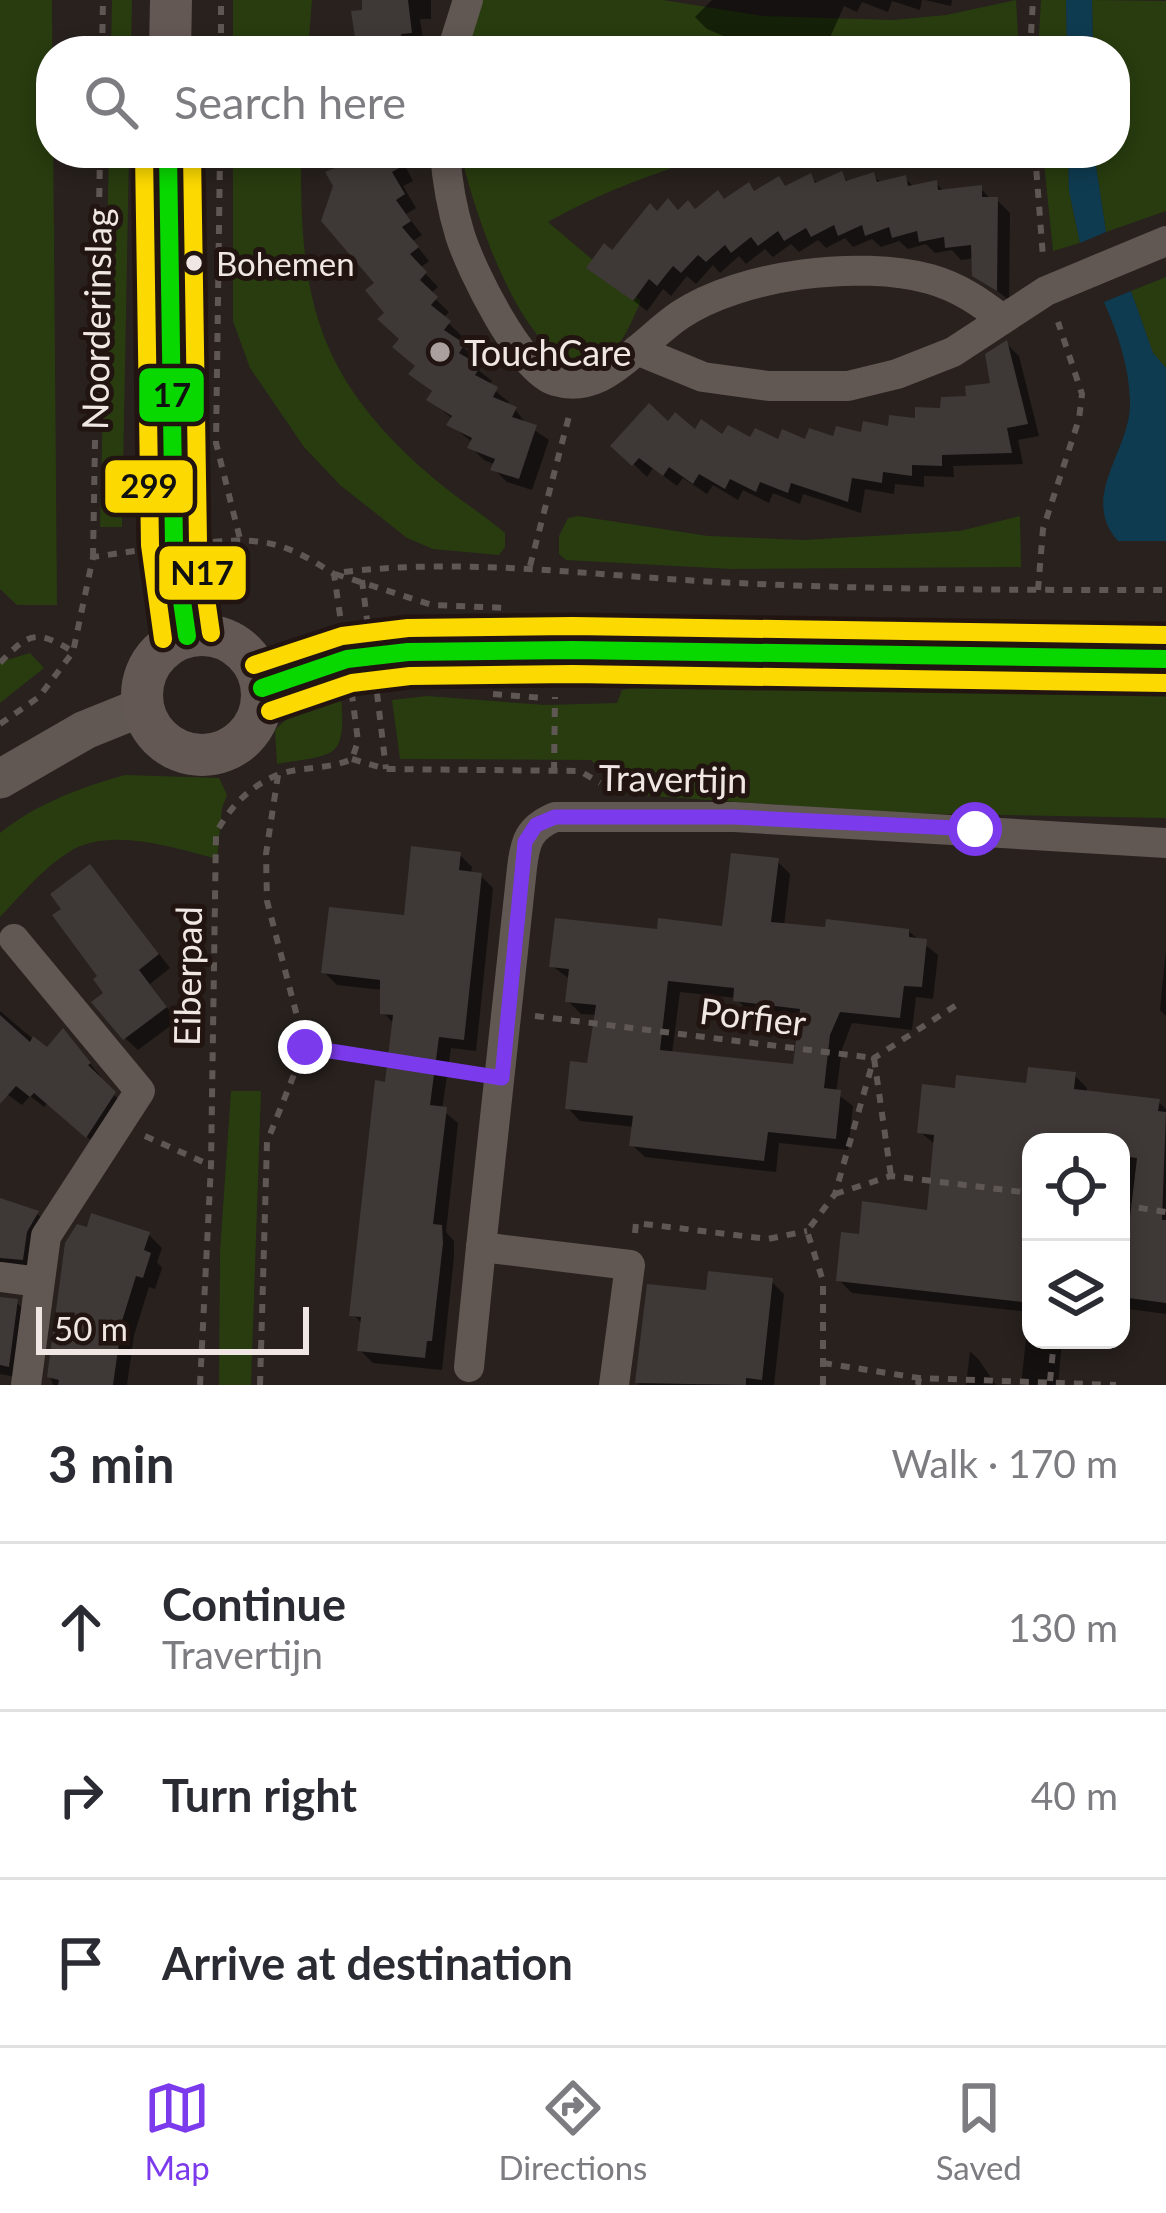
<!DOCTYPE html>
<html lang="en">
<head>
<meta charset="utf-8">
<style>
  :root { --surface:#fff; --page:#f2f2f3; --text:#2b2b33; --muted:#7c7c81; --line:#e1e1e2; --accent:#7c3aed }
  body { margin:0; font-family:Lato,sans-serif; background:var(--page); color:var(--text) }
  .controls { position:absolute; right:36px; bottom:36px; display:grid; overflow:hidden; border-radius:24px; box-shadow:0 6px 18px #0003 }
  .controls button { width:108px; height:108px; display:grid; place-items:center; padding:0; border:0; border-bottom:3px solid var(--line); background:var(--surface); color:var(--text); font:60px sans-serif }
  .scale { position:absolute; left:36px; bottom:30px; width:273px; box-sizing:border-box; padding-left:12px; border:6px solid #f0e6e3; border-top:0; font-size:33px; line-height:42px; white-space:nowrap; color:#f0e6e3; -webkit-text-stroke:9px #221511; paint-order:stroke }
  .stop { position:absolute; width:36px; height:36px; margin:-27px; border:9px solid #7c3aed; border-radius:50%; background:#fff }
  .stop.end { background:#7c3aed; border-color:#fff; box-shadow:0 3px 12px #0008 }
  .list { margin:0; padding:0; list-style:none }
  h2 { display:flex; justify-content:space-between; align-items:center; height:156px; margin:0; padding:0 48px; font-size:51px }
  h2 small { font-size:39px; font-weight:400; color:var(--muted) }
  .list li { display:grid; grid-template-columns:78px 1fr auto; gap:36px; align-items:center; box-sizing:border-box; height:168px; padding:0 48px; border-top:3px solid var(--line) }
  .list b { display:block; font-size:45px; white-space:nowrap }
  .list p { margin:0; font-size:39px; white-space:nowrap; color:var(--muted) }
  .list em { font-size:39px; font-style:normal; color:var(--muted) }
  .icon { flex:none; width:66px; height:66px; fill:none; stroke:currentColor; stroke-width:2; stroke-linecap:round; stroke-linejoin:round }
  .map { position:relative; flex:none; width:1166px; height:1385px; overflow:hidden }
  .search { position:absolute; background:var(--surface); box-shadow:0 6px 18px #0003; left:36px; right:36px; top:36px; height:132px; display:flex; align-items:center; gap:30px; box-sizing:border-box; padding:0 42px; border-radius:48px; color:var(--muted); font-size:45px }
  .sheet { height:660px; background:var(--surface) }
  nav { display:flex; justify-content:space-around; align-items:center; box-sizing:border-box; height:168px; border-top:3px solid var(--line); background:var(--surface); font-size:33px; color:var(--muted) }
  nav a { display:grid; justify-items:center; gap:6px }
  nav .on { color:var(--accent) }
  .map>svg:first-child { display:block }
  .green { fill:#283c0f }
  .water { fill:#0f3b51 }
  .shadow { fill:#0007; fill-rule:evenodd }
  .building { fill:#3e3836; fill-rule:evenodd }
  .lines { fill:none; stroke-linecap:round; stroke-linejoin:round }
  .path { stroke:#5f5754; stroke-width:6; stroke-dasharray:9 9; stroke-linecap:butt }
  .minor { stroke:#615753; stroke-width:30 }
  .tertiary { stroke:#615753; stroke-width:39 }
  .secondary { stroke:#645855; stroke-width:42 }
  .bus-1-casing { stroke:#221511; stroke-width:27 }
  .bus-2-casing { stroke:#221511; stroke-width:27 }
  .bus-3-casing { stroke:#221511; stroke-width:27 }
  .bus-1 { stroke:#09d700; stroke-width:18 }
  .bus-2 { stroke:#fcd900; stroke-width:18 }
  .bus-3 { stroke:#fcd900; stroke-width:18 }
  .route { stroke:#7c3aed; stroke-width:15 }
  .bus-dot { fill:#f0e6e3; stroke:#221511; stroke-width:4.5 }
  .poi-dot { fill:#aaa19e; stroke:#221511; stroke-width:4.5 }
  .labels { text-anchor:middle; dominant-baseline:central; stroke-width:10; stroke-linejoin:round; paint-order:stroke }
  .bus-label { font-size:33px; fill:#f0e6e3; stroke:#221511; text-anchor:start }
  .street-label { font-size:36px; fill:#f0e6e3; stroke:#221511 }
  .poi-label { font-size:36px; fill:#f0e6e3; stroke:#221511; text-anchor:start }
  .line-badge { stroke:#221511; stroke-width:4.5 }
  .pale-badge-label { font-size:33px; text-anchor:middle; font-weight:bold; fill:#111 }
</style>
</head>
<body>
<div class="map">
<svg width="1166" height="1385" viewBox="0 0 1166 1385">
  <rect width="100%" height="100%" fill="#28211e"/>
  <!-- green -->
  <g class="green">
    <path d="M0,0H52L57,605H17L0,589Z"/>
    <path d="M112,0H132L131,51H111Z"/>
    <path d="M233,0H312L308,51H233Z"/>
    <path d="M482,0H663L763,16L893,20L946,15L1016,0L1019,51H465Z"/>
    <path d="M1041,0H1066L1067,51H1038Z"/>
    <path d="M1092,0L1166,1V211L1106,232L1094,153H1115V51H1093Z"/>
    <path d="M109,153H129L122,527H100Z"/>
    <path d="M233,153H301C300,294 314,372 424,470C449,493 479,511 505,533V547L499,555L433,549L407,538L340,485L304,447L250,368L233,321Z"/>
    <path d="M461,153H721C661,170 603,191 548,222L641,301C631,322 622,350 599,360C529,392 470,199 461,153Z"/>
    <path d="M1043,153H1068L1069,191L1080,243L1053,251Z"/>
    <path d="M1166,277V368L1153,353L1131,291Z"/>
    <path d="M578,516L708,536L803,540L960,531L1020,516L1021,567L731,569L566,560L559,554V536L568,518Z"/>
    <path d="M30,653L44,668L0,703V662Z"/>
    <path d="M1027,677L1166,680V818L891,813L625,794L591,760L400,759L392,700L427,696L545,705L617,703L622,690L684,679Z"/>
    <path d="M341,697C347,762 333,754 277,764L275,730C296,709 312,703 341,697Z"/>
    <path d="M125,775L219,778L227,795L222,808L217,859C175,848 109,826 69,852C43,868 21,895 0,917V833C38,803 79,788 125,775Z"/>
    <path d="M231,1091H261L251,1385H219L220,1252Z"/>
  </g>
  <!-- water -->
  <g class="water">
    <path d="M1066,0H1092L1093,51H1067Z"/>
    <path d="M1068,153H1094L1106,232L1080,243L1069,191Z"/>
    <path d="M1131,291L1153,353L1166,368V541H1118C1078,496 1132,450 1130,401C1129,366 1118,334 1104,302Z"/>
  </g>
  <!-- shadow -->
  <g class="shadow">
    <path d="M365,0H431V19H420L424,45L412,46L413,51H349L348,44L359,43Z"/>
    <path d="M712,0H922L920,10L892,1L888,12L862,2L857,12L844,6L824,51H759L707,29L695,17Z"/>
    <path d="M925,0H952L951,6Z"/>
    <path d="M333,153H411L401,158L413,181L403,186L416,208L406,214L422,235L413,241L429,261L420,268L438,287L430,294L449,312L443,318L462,336L457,342L476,359L472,365L492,381L489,386L509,402L507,406L515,409L527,425L549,440L532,490L507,482L494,469L496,465L484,460L471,447L473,443L450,424L453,419L430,400L434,393L412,374L418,367L388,313Z"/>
    <path d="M842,175L850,183L873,175L882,184L905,178L914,187L936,183L945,192L981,189L992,200H997L1010,213L1009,300L975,274V258L961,260L952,250L935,253L926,244L908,249L899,241L881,247L872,239L853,247L845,238L826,248L818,240L799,252L791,244L773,257L765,249L746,264L739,256L720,273L713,265L696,284L687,276L671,296L663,289L647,311L590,267L612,254L658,215L696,212L787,188L810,176L818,184Z"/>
    <path d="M1007,344L1019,356L1039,436L1018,440L1023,464L953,466L954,477L924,476V487L895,484L894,494L865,489L861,513L803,494L800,504L773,493L769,503L743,490L738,500L713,485L707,494L683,478L677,486L653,468L647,477L615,446L669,425L723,438L780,443L835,440L891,430L944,411L994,386Z"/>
    <path d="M459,854L472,867L471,874L480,875L493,888L476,1051L451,1048L442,1110L458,1123L446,1232L454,1241V1257L442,1370L373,1363L360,1350L363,1325L353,1314L395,1025L383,1012V990L337,985L324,972L407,918Z"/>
    <path d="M777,861L790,874L784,926L908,931L938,955L933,999L916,997L912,1030L852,1023L842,1049L836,1093L853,1106L848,1150L779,1143L776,1172L645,1157L632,1145L635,1127L580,1121L568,1108L590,1066L597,1015L581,1014L568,1001L571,980L552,966L659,932L724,929ZM680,992L736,998L749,1012L801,1019L796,1067L672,1054Z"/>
    <path d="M103,881L170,968L150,984L177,1021L138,1050L125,1038L102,976L65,910Z"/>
    <path d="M1166,949V1016L1160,1010Z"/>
    <path d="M0,1011L47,1051L75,1045L101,1077L98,1079L126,1107L100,1148L48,1103L44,1107L30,1096L22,1105L0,1089Z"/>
    <path d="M1074,1075L1087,1088L1086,1093L1158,1102L1166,1109V1314L1121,1308V1142H1031V1340H1062L1058,1385H1021L1029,1312L852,1293L839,1280L861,1237L930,1213L936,1145L920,1132L957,1091L1028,1087Z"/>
    <path d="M0,1202L37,1214L50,1226L35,1272L0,1278Z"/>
    <path d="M149,1235L162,1248L157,1262L162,1268L155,1289L149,1287L134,1335L127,1385H53L50,1376Z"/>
    <path d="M771,1281L784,1294L774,1385H639L650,1287L709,1293Z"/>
    <path d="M0,1298L16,1302L29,1315L21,1378L0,1374Z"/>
    <path d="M970,1351L979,1360L996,1385H966Z"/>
  </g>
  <!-- building -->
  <g class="building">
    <path d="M362,0H408L412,33L401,34L405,51H357L351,11L362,10Z"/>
    <path d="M330,153H426L392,172L405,194L396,200L411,221L402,227L419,247L410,254L427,272L420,280L438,297L431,305L451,321L444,330L465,344L459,353L481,366L475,375L498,387L493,397L517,407L512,417L537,425L519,479L490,470L495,459L467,448L472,438L446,425L452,416L426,400L432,391L408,374L415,366L392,347L399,339L377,319L384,313L365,290L374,283L321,221L333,186L325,172L337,167Z"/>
    <path d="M842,171L846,181L874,172L877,182L906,175L908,186L937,180L938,190L982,185V197H998L997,291L972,276L971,245L945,248L944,237L919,242L917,231L892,238L889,227L865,236L862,225L838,236L834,225L811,237L806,228L784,241L778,231L758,246L751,237L731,253L725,245L706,262L698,255L681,273L673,266L657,286L649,279L633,301L586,268L604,243L612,250L650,203L657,211L668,198L678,210L688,200L695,209L718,190L724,199L749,182L754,191L779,176L785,186L811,173L815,183Z"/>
    <path d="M1007,340L1028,424L1007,428L1012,453L942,455V466L912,465V476L883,472L882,483L852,478L848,502L791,483L788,493L760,482L756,492L730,479L725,489L699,474L693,484L669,467L663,476L639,458L632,466L610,446L649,403L668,421L675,412L695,429L701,419L722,434L728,425L750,437L755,428L778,439L782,429L805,439L809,428L833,436L836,426L861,432L863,421L888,426L889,415L915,418V407L940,408L941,397L966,396L965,386L990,383L985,354Z"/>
    <path d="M411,846L461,852L459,870L482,873L464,1040L439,1037L430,1105L447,1107L433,1224L442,1225L443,1243L432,1341H427L425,1358L357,1351L361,1317L349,1316L375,1080L385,1082L393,1015L380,1014V980L321,973L329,907L404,915Z"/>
    <path d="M731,853L779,858L771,922L825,927L826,919L909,929V937L927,939L922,987L904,986L900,1018L840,1012L830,1035L824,1088L841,1090L836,1139L768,1132L764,1161L629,1146L633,1116L565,1109L570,1061L587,1063L596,1005L565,1002L569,969L549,967L555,918L657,929L658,918L722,926ZM668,981L734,988L733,1001L800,1009L793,1064L660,1050Z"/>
    <path d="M90,864L159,954L139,970L167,1007L123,1040L91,1002L103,993L93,979L97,976L52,915L61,909L50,894Z"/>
    <path d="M0,1015L30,1042L33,1036L47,1047L63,1028L91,1063L88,1065L116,1092L86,1138L34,1093L30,1097L16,1086L0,1104Z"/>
    <path d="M1028,1067L1076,1072L1074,1089L1160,1099L1158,1111L1166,1112L1162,1220H1166V1303L1121,1297V1215L1130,1217L1137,1158L1121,1156V1142H1031V1221L1027,1252L1031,1253V1303L836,1281L841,1232L859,1234L862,1201L927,1210L934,1135L917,1133L922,1084L955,1088L956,1075L1026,1083Z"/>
    <path d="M0,1198L39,1211L27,1232L23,1260L0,1258Z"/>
    <path d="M91,1213L150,1232L144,1250L151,1253L143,1278L136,1276L122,1321L113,1385H58L59,1380L47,1377L65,1243L77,1224L87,1227Z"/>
    <path d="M708,1271L773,1278L762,1380L746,1378V1385L635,1383L647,1284L706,1290Z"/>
    <path d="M0,1297L18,1299L9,1367L0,1365Z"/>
  </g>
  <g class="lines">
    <!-- path -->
    <g class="path">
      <path d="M102,51L103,0"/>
      <path d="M221,51V0"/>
      <path d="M1030,51L1033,0"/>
      <path d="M220,153L216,443L240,539"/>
      <path d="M1035,153L1043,257"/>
      <path d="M213,542C267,537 289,545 334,574L341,622"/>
      <path d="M93,557L100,153"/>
      <path d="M530,566L569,416"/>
      <path d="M344,572C463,558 580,574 700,581C854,590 1011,590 1166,590"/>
      <path d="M335,574L432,605L509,608"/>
      <path d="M362,580L367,620"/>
      <path d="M1038,590L1043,529L1079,419L1082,394L1058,322"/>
      <path d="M0,663C28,633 36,629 72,651"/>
      <path d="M377,693L386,769"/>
      <path d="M493,694L543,698"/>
      <path d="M0,724L39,697L73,652L93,557L135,551"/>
      <path d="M352,759L386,769L580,771L600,783"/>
      <path d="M554,771L555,697"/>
      <path d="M278,775L266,854L267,901L305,1047L466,1073"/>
      <path d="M535,1016L874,1058L891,1176"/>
      <path d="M145,1136L210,1165"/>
      <path d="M835,1194L891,1176L1031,1193"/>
      <path d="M1121,1205L1166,1212"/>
      <path d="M635,1233L636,1223L768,1239L807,1231"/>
      <path d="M823,1363L919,1378"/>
      <path d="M1050,1381L1054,1340"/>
      <path d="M200,1385L211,1165L216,833C230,807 249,787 277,775C301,766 328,770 352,759L358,741L352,695"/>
      <path d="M260,1385L267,1142L305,1047"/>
      <path d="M823,1385V1281L807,1231L835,1194L874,1058L958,1004"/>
      <path d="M918,1385L919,1378L1116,1385"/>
    </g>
    <!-- minor -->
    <g class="minor">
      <path d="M452,51L468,0"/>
      <path d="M445,153C447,180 452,209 460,235C471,270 520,370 555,381C588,391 614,371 637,350"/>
      <path d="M1002,319C979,301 958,287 930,279C860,260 741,274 680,315C665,325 651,339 637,350L703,377L769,386H848L897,374L953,352L1046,291L1166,241"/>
      <path d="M14,939L140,1091L46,1236L26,1385"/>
      <path d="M481,1247L522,868C525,841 529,828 555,817H734L1166,843"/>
      <path d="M0,1277L39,1282"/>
      <path d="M469,1367L481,1247L630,1265L614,1385"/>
    </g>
    <!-- tertiary -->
    <path class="tertiary" d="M0,779L85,730L142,707"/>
    <!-- secondary -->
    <g class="secondary">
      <path d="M170,51L171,0"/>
      <path d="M168,153L174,545L187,636"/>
      <circle cx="202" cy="695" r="60"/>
      <path d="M262,688L347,659L408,652L573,650L1166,659"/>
    </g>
    <!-- bus-1 casing -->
    <g class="bus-1-casing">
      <g id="bus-1">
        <path d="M168,153L174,545L187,636"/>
        <path d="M262,688L347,659L408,652L573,650L1166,659"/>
      </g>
    </g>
    <!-- bus-2 casing -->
    <g class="bus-2-casing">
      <g id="bus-2">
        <path d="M144,153L150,545L163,639"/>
        <path d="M270,711L352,683L410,676L573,674L1166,683"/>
      </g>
    </g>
    <!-- bus-3 casing -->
    <g class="bus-3-casing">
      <g id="bus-3">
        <path d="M192,153L198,543L211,633"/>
        <path d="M254,665L342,636L408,628L573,626L1166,635"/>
      </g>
    </g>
    <!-- bus-1 -->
    <use href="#bus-1" class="bus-1"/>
    <!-- bus-2 -->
    <use href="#bus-2" class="bus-2"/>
    <!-- bus-3 -->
    <use href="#bus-3" class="bus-3"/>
  </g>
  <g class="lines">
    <!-- route -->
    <path class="route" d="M305,1047L502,1078L525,842L536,825L555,817H734L975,829"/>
  </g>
  <!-- markers -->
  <circle class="bus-dot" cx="194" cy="263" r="10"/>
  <circle class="poi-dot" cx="440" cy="352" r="12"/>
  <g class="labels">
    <!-- bus labels -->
    <g class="bus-label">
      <text x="216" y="263">Bohemen</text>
    </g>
    <!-- street labels -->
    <g class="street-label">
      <text transform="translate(96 319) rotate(-89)">Noorderinslag</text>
      <text transform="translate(673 778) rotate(1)">Travertijn</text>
      <text transform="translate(187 976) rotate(-89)">Eiberpad</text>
      <text transform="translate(753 1016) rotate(7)">Porfier</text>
    </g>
    <!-- poi labels -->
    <g class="poi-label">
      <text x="464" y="352">TouchCare</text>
    </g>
  </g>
  <g class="line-badge">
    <rect x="137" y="366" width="69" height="58" rx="12" fill="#09d700"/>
    <rect x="103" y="458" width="92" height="57" rx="12" fill="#fcd900"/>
    <rect x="157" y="544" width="91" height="58" rx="12" fill="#fcd900"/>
  </g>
  <g class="pale-badge-label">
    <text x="172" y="407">17</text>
    <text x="149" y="498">299</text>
    <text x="202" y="585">N17</text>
  </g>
</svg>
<div class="controls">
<button><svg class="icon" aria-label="locate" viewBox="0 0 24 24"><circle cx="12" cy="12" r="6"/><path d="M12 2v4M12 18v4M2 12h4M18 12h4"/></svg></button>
<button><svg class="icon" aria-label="layers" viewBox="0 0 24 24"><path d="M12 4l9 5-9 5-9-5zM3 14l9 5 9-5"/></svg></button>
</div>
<div class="scale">50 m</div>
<div class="stop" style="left:975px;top:829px"></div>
<div class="stop end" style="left:305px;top:1047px"></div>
<div class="search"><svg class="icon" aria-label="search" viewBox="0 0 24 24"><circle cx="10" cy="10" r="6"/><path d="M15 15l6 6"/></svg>Search here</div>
</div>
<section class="sheet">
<h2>3 min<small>Walk · 170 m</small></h2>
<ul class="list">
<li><svg class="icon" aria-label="ahead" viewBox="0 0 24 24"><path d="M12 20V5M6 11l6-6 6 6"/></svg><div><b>Continue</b><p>Travertijn</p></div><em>130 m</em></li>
<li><svg class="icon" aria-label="right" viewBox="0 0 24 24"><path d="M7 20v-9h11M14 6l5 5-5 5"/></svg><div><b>Turn right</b></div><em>40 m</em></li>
<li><svg class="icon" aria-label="arrive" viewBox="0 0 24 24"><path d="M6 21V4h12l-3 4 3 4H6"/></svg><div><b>Arrive at destination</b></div></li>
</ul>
</section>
<nav>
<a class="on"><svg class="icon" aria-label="map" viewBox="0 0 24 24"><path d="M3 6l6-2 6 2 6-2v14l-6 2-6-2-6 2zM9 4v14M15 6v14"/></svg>Map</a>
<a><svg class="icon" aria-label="directions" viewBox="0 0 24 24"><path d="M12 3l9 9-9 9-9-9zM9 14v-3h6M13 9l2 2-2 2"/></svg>Directions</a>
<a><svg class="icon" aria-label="saved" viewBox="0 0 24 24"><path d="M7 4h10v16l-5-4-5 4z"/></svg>Saved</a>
</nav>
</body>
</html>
